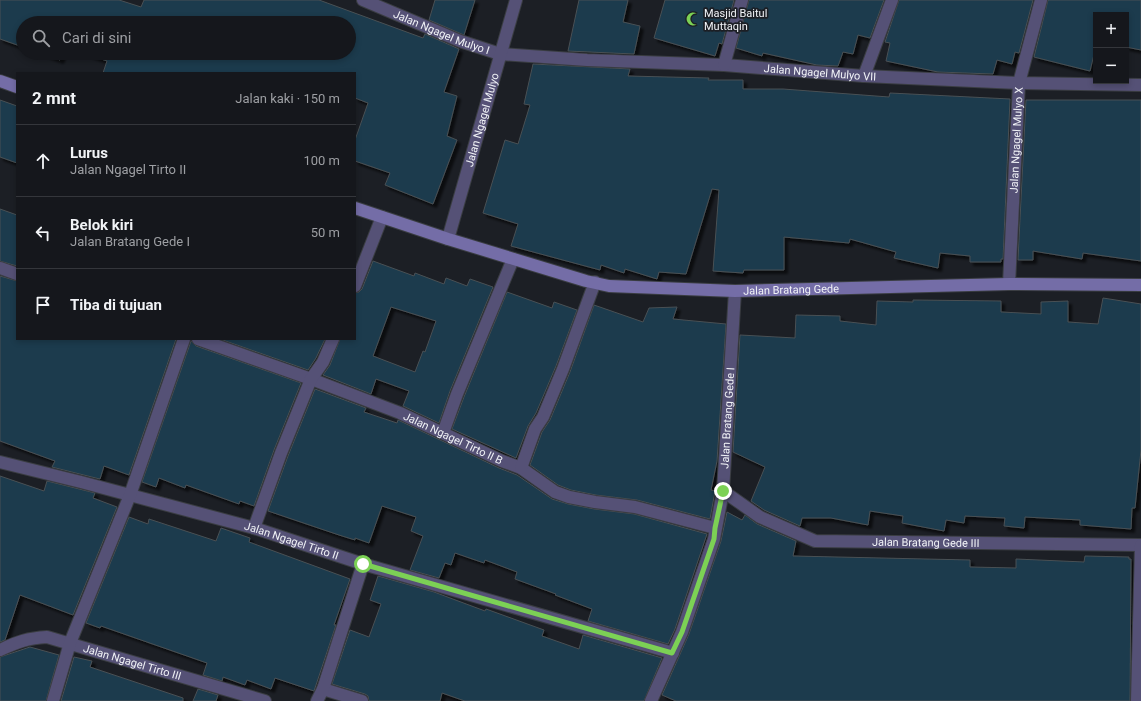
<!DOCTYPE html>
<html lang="id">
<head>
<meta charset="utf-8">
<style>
  :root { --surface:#15171c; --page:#1e2025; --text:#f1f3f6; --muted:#9d9fa3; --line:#34363b }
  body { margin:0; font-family:Roboto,sans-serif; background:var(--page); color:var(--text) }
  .controls { position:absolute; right:12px; top:12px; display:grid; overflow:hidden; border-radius:0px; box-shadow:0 2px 6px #0003 }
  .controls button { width:36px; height:36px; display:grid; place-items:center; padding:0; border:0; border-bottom:1px solid var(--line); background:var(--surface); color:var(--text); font:20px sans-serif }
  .stop { position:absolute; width:12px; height:12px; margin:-9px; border:3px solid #7cd155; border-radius:50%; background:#fff }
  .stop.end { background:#7cd155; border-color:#fff; box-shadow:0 1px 4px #0008 }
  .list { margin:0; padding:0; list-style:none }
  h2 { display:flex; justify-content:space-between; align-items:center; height:52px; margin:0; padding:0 16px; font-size:17px }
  h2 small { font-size:13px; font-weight:400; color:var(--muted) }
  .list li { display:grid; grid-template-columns:26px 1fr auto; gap:12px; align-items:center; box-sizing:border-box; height:72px; padding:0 16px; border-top:1px solid var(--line) }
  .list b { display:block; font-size:15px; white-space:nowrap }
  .list p { margin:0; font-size:13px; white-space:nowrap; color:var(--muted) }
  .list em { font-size:13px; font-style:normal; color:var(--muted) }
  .icon { flex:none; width:22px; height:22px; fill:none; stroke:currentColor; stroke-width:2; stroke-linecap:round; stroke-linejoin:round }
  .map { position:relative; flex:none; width:1141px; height:701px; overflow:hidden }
  .search { position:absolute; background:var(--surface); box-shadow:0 2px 6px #0003; left:16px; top:16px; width:340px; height:44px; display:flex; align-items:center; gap:10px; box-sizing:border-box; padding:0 14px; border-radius:22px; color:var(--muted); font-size:15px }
  .panel { position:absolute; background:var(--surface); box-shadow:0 2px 6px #0003; left:16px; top:72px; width:340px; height:268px; border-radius:0px }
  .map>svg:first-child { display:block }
  .building { fill:#1a3a4e; stroke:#495054; fill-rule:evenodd; filter:url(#shadow) }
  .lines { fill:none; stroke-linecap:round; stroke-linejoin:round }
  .street-casing { stroke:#3a3d42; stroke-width:14 }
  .secondary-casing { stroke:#3a3d42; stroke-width:14 }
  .street { stroke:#555176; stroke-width:12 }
  .secondary { stroke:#746da7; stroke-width:12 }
  .route { stroke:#7cd155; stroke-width:5 }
  .labels { text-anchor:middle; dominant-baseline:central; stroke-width:3.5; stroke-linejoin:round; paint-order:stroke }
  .poi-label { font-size:11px; fill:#f1f3f7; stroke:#1c1f25; text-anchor:start }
  .street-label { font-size:11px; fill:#f1f3f7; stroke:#1c1f25 }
</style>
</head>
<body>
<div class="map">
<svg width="1141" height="701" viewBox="0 0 1141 701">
  <defs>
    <filter id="shadow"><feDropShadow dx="3.5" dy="3.5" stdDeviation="1" flood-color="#0009"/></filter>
  </defs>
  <rect width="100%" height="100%" fill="#1c1f25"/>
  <!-- building -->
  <g class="building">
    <path d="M0,0H119L141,7L144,0H319L423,38L425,34L459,49L444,92L457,96L447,136L457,140L433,204L385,185L390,173L355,161V140L368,103L355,98V73H103L107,61L84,53H349V23H23V47L0,39Z"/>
    <path d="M435,0H475L464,35L429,20Z"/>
    <path d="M579,0H628L623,22L640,26L634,54L568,51Z"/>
    <path d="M665,0H734L722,44L719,43L715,56L654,38Z"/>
    <path d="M749,0H884L870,38L858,35L853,54L843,52L838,66L817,65L763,53L762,56L736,48Z"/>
    <path d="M899,0H1033L1019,53L1015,52L1012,64L997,60L993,74L938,72L886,61L890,43L885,42Z"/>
    <path d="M1048,0H1141V50L1126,47V15H1096V46L1090,71L1034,57Z"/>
    <path d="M41,53H63L60,60Z"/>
    <path d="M533,64L630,69L628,76L709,78L708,80H743V89H783L889,97L890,93L1010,99L1003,259H1001V262H970V256L940,253L938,268L894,258L896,252L850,239L849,243L784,237V270H744L743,273L713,271L719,190L712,189L686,274L659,272L657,279L625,269L624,273L601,265L600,270L511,246L518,224L483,213L505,140L518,144L530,105L524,104Z"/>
    <path d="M0,100L17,106V163L0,157Z"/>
    <path d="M1026,100H1141V261L1083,253L1082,259L1033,251V260H1018Z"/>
    <path d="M0,209L17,215V266L0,261Z"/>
    <path d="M373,261L414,276L415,273L444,284L446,278L467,286L470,279L493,287L450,391L439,423L403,406L409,391L376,379L371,394L323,375L330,365L340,339H355V293L359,292L362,289ZM391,307L436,321L425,352L423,351L415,372L373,356Z"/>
    <path d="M0,276L17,281V339H176L129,475L104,466L100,479L52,467L55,461L0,441Z"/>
    <path d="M507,292L552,308L554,302L577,310L556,366L536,413L528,426L516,458L452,429L464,397Z"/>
    <path d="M1103,298L1141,304V450L1135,508H1132L1131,529L1080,525V520L1025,517L1024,528L1004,526L1005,518L965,516L964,523L946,520L944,531L902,523L903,516L870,511L868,525L831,518H802L800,526L764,510L751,501L765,467L733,452L740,335L795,338L796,315L840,316V321L876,325L877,301L913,302V300L1001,301V312L1041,314V302L1068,301V322L1098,324Z"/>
    <path d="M594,305L643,322L649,308L677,307L673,319L726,324L717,461L711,490L715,491L710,519L637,500L596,495L571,490L558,485L530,465L542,432L550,420L570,372Z"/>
    <path d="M220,339H325L316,358L308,370Z"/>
    <path d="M191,341L196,346L301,383L274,450L254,506L240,501L239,504L186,485L185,488L159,478L156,487L142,482Z"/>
    <path d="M315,389L366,408L364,412L397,423L398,420L499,468L517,475L552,499L568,504L594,509L634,514L707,534L675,629L668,644L588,621L592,609L555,595L556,594L515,579L517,572L485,560L484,563L455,553L451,565L445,563L439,578L410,570L423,536L411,531L416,517L382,506L369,543L355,538V540L339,535L268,511L288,456Z"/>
    <path d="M0,476L44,491L47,481L95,493L93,498L117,507L73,615L20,595L5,640L0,642Z"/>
    <path d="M727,512L742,520L745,515L757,524L796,541L793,556L970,560V567L1016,568V559L1084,562L1085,556L1129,557V559H1131L1130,701H676L662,695L689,634L721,541Z"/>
    <path d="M129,517L148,524L149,519L216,541L221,528L250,538L249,542L350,579L334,625H336L314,691L275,678L271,689L247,680L245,685L223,677L222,681L203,675L207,663L101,626L100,628L86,623Z"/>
    <path d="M378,576L434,592L485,611L486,609L544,630L542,636L579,649L583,635L662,658L644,701H465L442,693L440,701H369L368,696L365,694L332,684L350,630L369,637L381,604L370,600Z"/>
    <path d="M30,647L59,655L46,701H0V657Z"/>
    <path d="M74,657L92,661L90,667L183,698V701H61Z"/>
    <path d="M198,689L218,695L216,701H193Z"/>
  </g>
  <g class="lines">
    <!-- street casing -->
    <g class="street-casing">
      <g id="street">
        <path id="s1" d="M363,0L460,41L500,54L587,60L724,65L864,76L1019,83L1141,85"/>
        <path d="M724,65L742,0"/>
        <path d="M864,76L892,0"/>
        <path id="s2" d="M448,239L516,0"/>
        <path d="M0,268L17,274"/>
        <path id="s3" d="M1009,284L1019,83L1041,0"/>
        <path d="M355,286L382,217"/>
        <path id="s4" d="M198,339L311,379L400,413L502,461L521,468L555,492L569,497L595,502L635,507L715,528"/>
        <path d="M443,433L457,394L513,259"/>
        <path id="s5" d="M0,462L81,482L254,528L363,564L673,653"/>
        <path d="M521,468L535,429L543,417L563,369L595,282"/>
        <path id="s6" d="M723,491L760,517L815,541L1141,545"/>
        <path d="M254,528L281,453L311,379L323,362L333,339"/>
        <path id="s7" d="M0,650C17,642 28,638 47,637L265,701"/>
        <path d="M323,689L362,701"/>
        <path d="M53,701L70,643L130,495L184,339"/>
        <path d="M317,701L323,689L363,564"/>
        <path id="s8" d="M651,701L682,632L714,539L723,491L735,291"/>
        <path d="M1137,701L1141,545"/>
      </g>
    </g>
    <!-- secondary casing -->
    <g class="secondary-casing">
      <g id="secondary">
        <path d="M0,81L17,87"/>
        <path id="s9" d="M355,208L448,239L586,281L609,286L735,291L1009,284L1141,285"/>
      </g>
    </g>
    <!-- street -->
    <use href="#street" class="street"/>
    <!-- secondary -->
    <use href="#secondary" class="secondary"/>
  </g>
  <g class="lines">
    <!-- route -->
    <path class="route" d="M363,564L672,653L682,632L714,539L715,528L723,491"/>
  </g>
  <!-- icons -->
  <defs>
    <g id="mosque-bare" transform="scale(1.08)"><path d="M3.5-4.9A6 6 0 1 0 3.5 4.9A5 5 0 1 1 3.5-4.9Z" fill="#7cd155" stroke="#1c1f25" stroke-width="2.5" paint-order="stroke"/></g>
  </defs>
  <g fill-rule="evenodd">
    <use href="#mosque-bare" x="693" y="19"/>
  </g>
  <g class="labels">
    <!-- poi labels -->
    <g class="poi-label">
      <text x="704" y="13">Masjid Baitul<tspan x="704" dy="13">Muttaqin</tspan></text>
    </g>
    <!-- street labels -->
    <g class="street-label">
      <text stroke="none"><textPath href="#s1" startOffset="85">Jalan Ngagel Mulyo I</textPath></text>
      <text stroke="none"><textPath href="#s1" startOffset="468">Jalan Ngagel Mulyo VII</textPath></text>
      <text stroke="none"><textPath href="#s2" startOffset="124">Jalan Ngagel Mulyo</textPath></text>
      <text stroke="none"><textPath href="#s3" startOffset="144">Jalan Ngagel Mulyo X</textPath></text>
      <text stroke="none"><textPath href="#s9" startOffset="448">Jalan Bratang Gede</textPath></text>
      <text stroke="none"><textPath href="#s8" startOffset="296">Jalan Bratang Gede I</textPath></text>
      <text stroke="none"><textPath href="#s4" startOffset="274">Jalan Ngagel Tirto II B</textPath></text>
      <text stroke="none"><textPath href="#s5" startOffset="302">Jalan Ngagel Tirto II</textPath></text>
      <text stroke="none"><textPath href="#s6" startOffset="216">Jalan Bratang Gede III</textPath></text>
      <text stroke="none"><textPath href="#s7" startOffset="138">Jalan Ngagel Tirto III</textPath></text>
    </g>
  </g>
</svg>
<div class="controls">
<button>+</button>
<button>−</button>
</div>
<div class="stop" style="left:363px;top:564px"></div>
<div class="stop end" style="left:723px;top:491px"></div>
<div class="search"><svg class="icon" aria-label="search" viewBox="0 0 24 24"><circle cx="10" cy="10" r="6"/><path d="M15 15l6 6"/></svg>Cari di sini</div>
<section class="panel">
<h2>2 mnt<small>Jalan kaki · 150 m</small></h2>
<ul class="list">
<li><svg class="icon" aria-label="ahead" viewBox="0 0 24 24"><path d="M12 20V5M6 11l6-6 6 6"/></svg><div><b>Lurus</b><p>Jalan Ngagel Tirto II</p></div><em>100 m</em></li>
<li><svg class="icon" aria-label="left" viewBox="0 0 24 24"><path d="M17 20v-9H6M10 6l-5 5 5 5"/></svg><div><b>Belok kiri</b><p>Jalan Bratang Gede I</p></div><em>50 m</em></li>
<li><svg class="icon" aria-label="arrive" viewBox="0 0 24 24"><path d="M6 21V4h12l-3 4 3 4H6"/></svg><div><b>Tiba di tujuan</b></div></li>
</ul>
</section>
</div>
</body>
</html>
